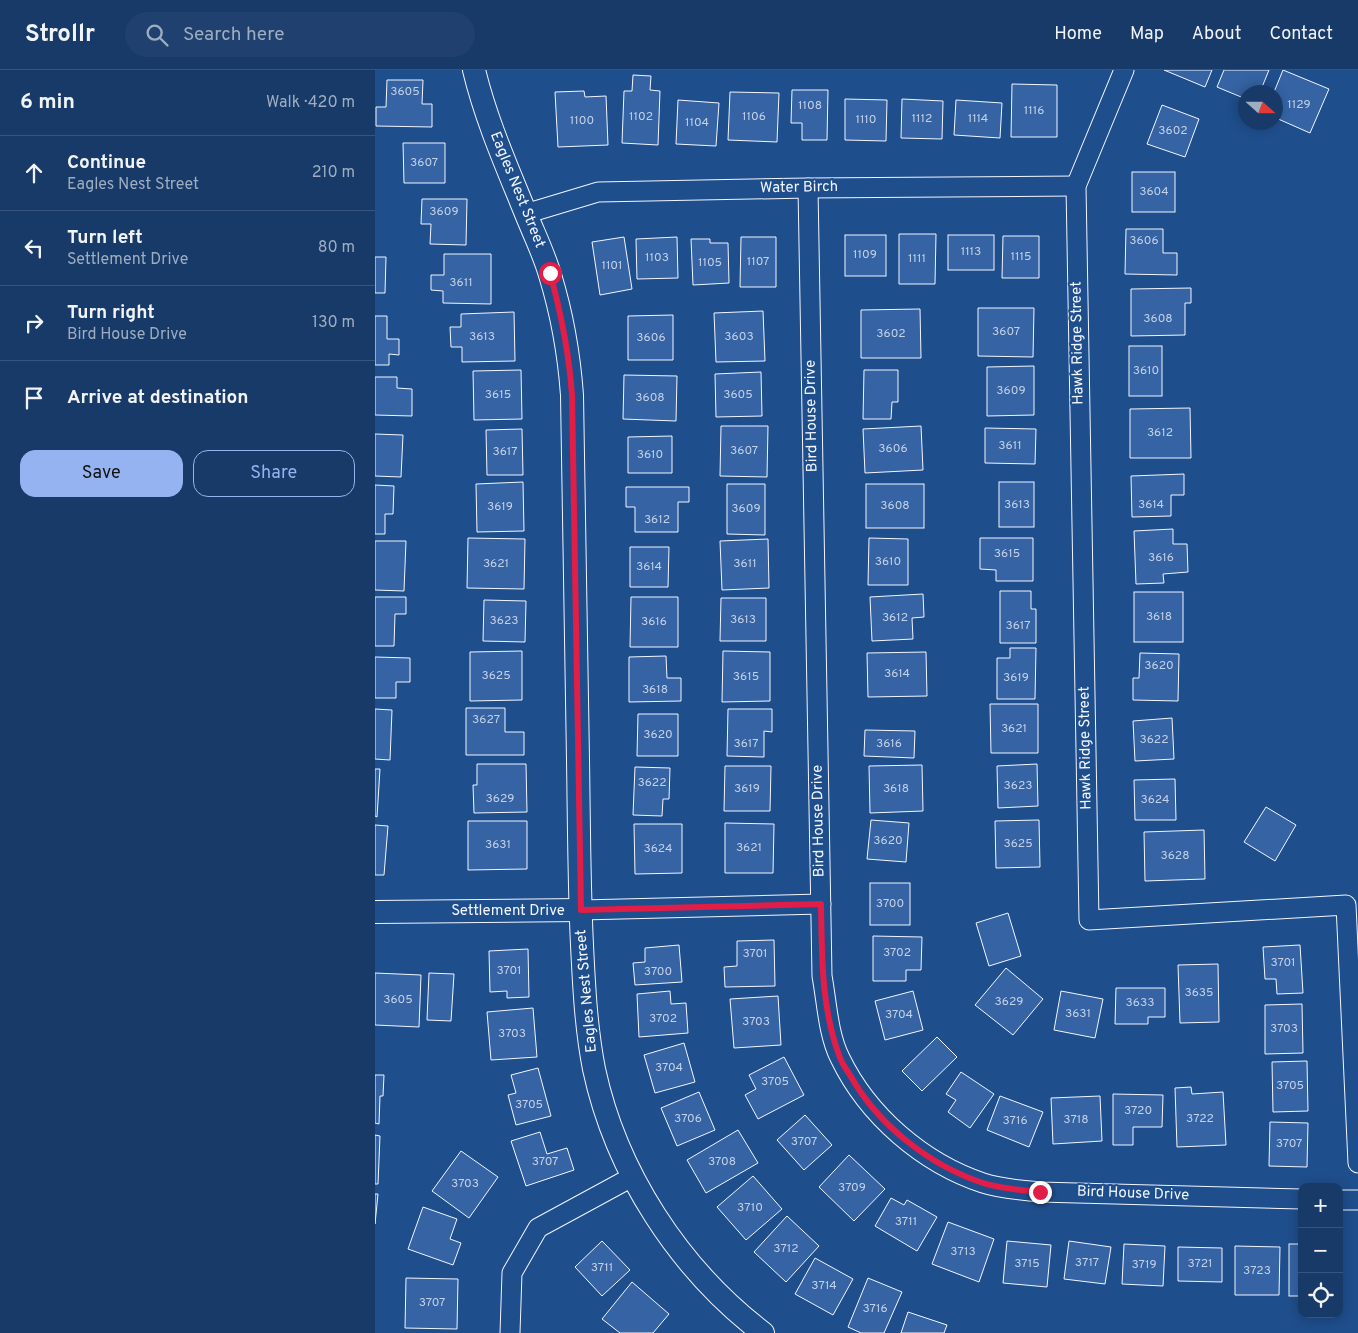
<!DOCTYPE html>
<html lang="en">
<head>
<meta charset="utf-8">
<style>
  :root { --surface:#173a69; --page:#20416f; --text:#f1f3f6; --muted:#9eadc0; --line:#36547d; --accent:#95b2f1 }
  body { margin:0; font-family:Overpass,sans-serif; background:var(--page); color:var(--text) }
  .controls { position:absolute; right:15px; bottom:15px; display:grid; overflow:hidden; border-radius:10px; box-shadow:0 2px 12px #0003 }
  .controls button { width:45px; height:45px; display:grid; place-items:center; padding:0; border:0; border-bottom:1px solid var(--line); background:var(--surface); color:var(--text); font:25px sans-serif }
  .compass { position:absolute; left:863px; top:15px; width:45px; height:45px; border-radius:50%; background:var(--surface); box-shadow:0 2px 12px #0003; rotate:111deg }
  .stop { position:absolute; width:15px; height:15px; margin:-11px; border:4px solid #e11d48; border-radius:50%; background:#fff }
  .stop.end { background:#e11d48; border-color:#fff; box-shadow:0 1px 5px #0008 }
  .list { margin:0; padding:0; list-style:none }
  h2 { display:flex; justify-content:space-between; align-items:center; height:65px; margin:0; padding:0 20px; font-size:21px }
  h2 small { font-size:16px; font-weight:400; color:var(--muted) }
  .list li { display:grid; grid-template-columns:32px 1fr auto; gap:15px; align-items:center; box-sizing:border-box; height:75px; padding:0 20px; border-top:1px solid var(--line) }
  .list b { display:block; font-size:19px; white-space:nowrap }
  .list p { margin:0; font-size:16px; white-space:nowrap; color:var(--muted) }
  .list em { font-size:16px; font-style:normal; color:var(--muted) }
  .actions { display:flex; gap:10px; padding:15px 20px }
  .actions a { flex:1; padding:11px 0; border:1px solid var(--accent); border-radius:15px; text-align:center; font-size:18px; color:var(--accent) }
  .actions .main { background:var(--accent); color:#111 }
  .icon { flex:none; width:28px; height:28px; fill:none; stroke:currentColor; stroke-width:2; stroke-linecap:round; stroke-linejoin:round }
  .map { position:relative; flex:none; width:983px; height:1263px; overflow:hidden }
  header { display:flex; align-items:center; gap:30px; box-sizing:border-box; height:70px; padding:0 25px; background:var(--surface); border-bottom:1px solid var(--line) }
  header strong { font-size:24px }
  nav { display:flex; gap:28px; margin-inline-start:auto; font-size:18px }
  .search { width:350px; height:45px; background:var(--page); display:flex; align-items:center; gap:12px; box-sizing:border-box; padding:0 18px; border-radius:28px; color:var(--muted); font-size:19px }
  main { display:flex }
  aside { flex:1; background:var(--surface) }
  .map>svg:first-child { display:block }
  .building { fill:#3563a3; stroke:#f2f6ff }
  .lines { fill:none; stroke-linecap:round; stroke-linejoin:round }
  .minor-casing { stroke:#f2f6ff; stroke-width:21 }
  .tertiary-casing { stroke:#f2f6ff; stroke-width:24 }
  .minor { stroke:#1f4e8c; stroke-width:19 }
  .tertiary { stroke:#1f4e8c; stroke-width:22 }
  .route { stroke:#e11d48; stroke-width:6 }
  .labels { text-anchor:middle; dominant-baseline:central; stroke-width:4; stroke-linejoin:round; paint-order:stroke }
  .number-label { font-size:12px; fill:#c3d1e8 }
  .street-label { font-size:15px; fill:#f2f6ff; stroke:#1f4e8c }
</style>
</head>
<body>
<header>
<strong>Strollr</strong>
<div class="search"><svg class="icon" aria-label="search" viewBox="0 0 24 24"><circle cx="10" cy="10" r="6"/><path d="M15 15l6 6"/></svg>Search here</div>
<nav><a>Home</a><a>Map</a><a>About</a><a>Contact</a></nav>
</header>
<main>
<aside>
<h2>6 min<small>Walk · 420 m</small></h2>
<ul class="list">
<li><svg class="icon" aria-label="ahead" viewBox="0 0 24 24"><path d="M12 20V5M6 11l6-6 6 6"/></svg><div><b>Continue</b><p>Eagles Nest Street</p></div><em>210 m</em></li>
<li><svg class="icon" aria-label="left" viewBox="0 0 24 24"><path d="M17 20v-9H6M10 6l-5 5 5 5"/></svg><div><b>Turn left</b><p>Settlement Drive</p></div><em>80 m</em></li>
<li><svg class="icon" aria-label="right" viewBox="0 0 24 24"><path d="M7 20v-9h11M14 6l5 5-5 5"/></svg><div><b>Turn right</b><p>Bird House Drive</p></div><em>130 m</em></li>
<li><svg class="icon" aria-label="arrive" viewBox="0 0 24 24"><path d="M6 21V4h12l-3 4 3 4H6"/></svg><div><b>Arrive at destination</b></div></li>
</ul>
<div class="actions"><a class="main">Save</a><a>Share</a></div>
</aside>
<div class="map">
<svg width="983" height="1263" viewBox="0 0 983 1263">
  <rect width="100%" height="100%" fill="#1f4e8c"/>
  <!-- building -->
  <g class="building">
    <path d="M789,0H837L830,17Z"/>
    <path d="M849,0H894L885,22H871V29L842,17Z"/>
    <path d="M908,0L954,19L935,63L901,48V22H899Z"/>
    <path d="M258,5L276,6L275,20L285,21L283,75L247,73L249,21H257Z"/>
    <path d="M12,10H48L47,34H57V57L1,56V37H11Z"/>
    <path d="M637,14L682,15V67H636Z"/>
    <path d="M417,20H453L452,70H427V53H416Z"/>
    <path d="M209,21L210,27L231,26L233,75L183,77L180,22Z"/>
    <path d="M355,22L404,23L402,72L353,70Z"/>
    <path d="M470,29L512,30L511,71L470,70Z"/>
    <path d="M527,29L568,31L567,69L526,68Z"/>
    <path d="M303,30L344,33L341,76L301,74Z"/>
    <path d="M581,30L627,33L625,68L579,65Z"/>
    <path d="M787,35L824,49L810,87L772,74Z"/>
    <path d="M28,73H70V113H29Z"/>
    <rect x="757" y="102" width="43" height="40"/>
    <path d="M47,129H92L91,175L55,174L56,154H46Z"/>
    <path d="M751,159H788V183H802V205L750,204Z"/>
    <path d="M524,164H561L560,214H524Z"/>
    <rect x="470" y="165" width="41" height="41"/>
    <rect x="573" y="165" width="46" height="35"/>
    <path d="M628,166H664V208H627Z"/>
    <path d="M249,167L257,219L225,225L217,172Z"/>
    <path d="M302,167L303,208L262,209L261,169Z"/>
    <path d="M366,167H401V217H365Z"/>
    <path d="M316,169H335V173H353L354,213L318,215Z"/>
    <path d="M69,184H116V234L68,233V221L56,220V205H69Z"/>
    <path d="M0,187H11L10,223H0Z"/>
    <path d="M816,218V233H810V265L756,266V219Z"/>
    <path d="M603,238H659L658,287L603,286Z"/>
    <path d="M545,239L546,288H486V240Z"/>
    <path d="M388,241L390,291L341,292L339,243Z"/>
    <path d="M139,242L140,291L87,292V277H76L75,257H86V244Z"/>
    <path d="M298,245V290H253V246Z"/>
    <path d="M0,246H12V269H24V285L14,284V295H0Z"/>
    <rect x="754" y="276" width="33" height="50"/>
    <path d="M659,296V345L612,346V297Z"/>
    <path d="M146,300L147,349L99,350L98,301Z"/>
    <path d="M489,300H523V332H517L516,349H488Z"/>
    <path d="M386,302L387,346L341,347L340,304Z"/>
    <path d="M249,305L302,306L301,351L248,349Z"/>
    <path d="M0,307H22V318L37,319V346L0,345Z"/>
    <path d="M815,338L816,388H755V339Z"/>
    <path d="M346,356H393L392,407L345,406Z"/>
    <path d="M546,356L548,400L490,403L488,359Z"/>
    <path d="M610,358L661,359L660,394L610,393Z"/>
    <path d="M147,359L148,405H112L111,360Z"/>
    <path d="M0,364L28,365L26,407L0,406Z"/>
    <path d="M297,366V403H253V367Z"/>
    <path d="M809,404V425H796V446L757,447L756,406Z"/>
    <path d="M148,412L149,461L102,462L101,414Z"/>
    <rect x="624" y="412" width="35" height="45"/>
    <path d="M352,414H390V465L352,464Z"/>
    <rect x="491" y="414" width="58" height="44"/>
    <path d="M0,415L19,416L18,444H10V464H0Z"/>
    <path d="M251,417H314V432H303V462H260V437H251Z"/>
    <path d="M798,459V474H812L813,502L788,504L789,513L761,514L759,461Z"/>
    <path d="M93,468L150,469L149,519L92,518Z"/>
    <path d="M494,468L533,469V515H493Z"/>
    <path d="M605,468H658V511H621V500L605,499Z"/>
    <path d="M393,469L394,518L347,520L345,471Z"/>
    <path d="M0,471H31L29,521L0,520Z"/>
    <path d="M255,477H294L293,517H255Z"/>
    <path d="M625,521H656V539H661V573H625Z"/>
    <rect x="759" y="522" width="49" height="50"/>
    <path d="M548,524L549,547L537,548L538,569L497,571L495,527Z"/>
    <path d="M0,527H31V544H20L19,576H0Z"/>
    <path d="M256,527H303V577H255Z"/>
    <path d="M346,528H391V571H345Z"/>
    <path d="M109,530L151,531L150,572L108,571Z"/>
    <path d="M635,578H661L660,629H622V588H635Z"/>
    <path d="M147,581V630L95,631V582Z"/>
    <path d="M348,581L395,582V631L347,632Z"/>
    <path d="M551,582L552,626L493,627L492,583Z"/>
    <path d="M765,583L804,584L803,631L758,630V608H764Z"/>
    <path d="M291,586L292,608H306V631L254,632V587Z"/>
    <path d="M0,587L35,588V612H21V628H0Z"/>
    <path d="M615,634H663V683H616Z"/>
    <path d="M91,638H130V662H149V685H91Z"/>
    <path d="M0,639L17,640L15,690L0,689Z"/>
    <path d="M353,639H397V662L389,661V687L352,686Z"/>
    <path d="M263,644H303V686H262Z"/>
    <path d="M797,648L799,689L760,691L758,651Z"/>
    <path d="M490,660L540,661L539,688L489,686Z"/>
    <path d="M102,694H151L152,742L99,743L98,715H102Z"/>
    <path d="M662,694L663,736L623,738L622,696Z"/>
    <path d="M547,695L548,741L495,743L494,696Z"/>
    <path d="M350,696H396L395,741H349Z"/>
    <path d="M260,697L295,698L294,729H288L287,746L258,745Z"/>
    <path d="M0,699H5L2,747L0,746Z"/>
    <path d="M800,709L801,750H760L759,710Z"/>
    <path d="M891,737L921,755L900,791L869,772Z"/>
    <path d="M496,750L534,753L531,792L492,789Z"/>
    <path d="M664,750L665,797L621,798L620,751Z"/>
    <path d="M93,751H152V799L93,800Z"/>
    <path d="M350,753L399,754L398,803H350Z"/>
    <path d="M259,754H307V803L260,804Z"/>
    <path d="M0,755L13,756L9,805H0Z"/>
    <path d="M829,760L830,809L770,811L769,762Z"/>
    <rect x="495" y="813" width="40" height="42"/>
    <path d="M633,843L646,886L614,896L601,853Z"/>
    <path d="M498,866L547,867L546,900H531V911H498Z"/>
    <path d="M399,870L400,916L350,917L349,897L362,896V871Z"/>
    <path d="M304,875L307,912L260,915L258,893L270,892V878Z"/>
    <path d="M925,875L928,923L902,924L901,909H890L888,877Z"/>
    <path d="M153,879L154,927L132,928V921L115,922L114,881Z"/>
    <path d="M843,894L844,952L805,953L803,895Z"/>
    <path d="M631,898L668,929L638,965L600,935Z"/>
    <path d="M0,903L46,905L44,957L0,955Z"/>
    <path d="M54,903L79,904L76,951L52,950Z"/>
    <path d="M741,918H790V947H773V954H740Z"/>
    <path d="M295,921L296,934L311,933L313,963L264,967L262,924Z"/>
    <path d="M538,921L548,960L510,970L500,931Z"/>
    <path d="M686,921L728,929L720,968L679,960Z"/>
    <path d="M403,926L406,975L359,978L355,929Z"/>
    <path d="M927,934L928,983L890,984V935Z"/>
    <path d="M158,938L162,987L116,990L112,942Z"/>
    <path d="M562,967L582,987L547,1021L527,1001Z"/>
    <path d="M309,973L320,1012L280,1023L269,985Z"/>
    <path d="M409,987L429,1025L383,1049L370,1025L381,1019L374,1005Z"/>
    <path d="M932,991L933,1041L898,1042L897,992Z"/>
    <path d="M163,998L176,1046L141,1055L133,1025L141,1023L136,1005Z"/>
    <path d="M586,1002L619,1024L595,1058L573,1042L581,1030L571,1024Z"/>
    <path d="M0,1005H9L8,1026H5L4,1054L0,1053Z"/>
    <path d="M816,1017L817,1024L848,1022L851,1075L802,1077L800,1018Z"/>
    <path d="M324,1022L340,1060L302,1076L286,1038Z"/>
    <path d="M738,1024L788,1025L787,1057H758V1075H738Z"/>
    <path d="M625,1026L668,1042L654,1077L612,1060Z"/>
    <path d="M725,1026L727,1071L678,1074L676,1028Z"/>
    <path d="M430,1045L457,1075L429,1100L402,1070Z"/>
    <path d="M895,1052L933,1053L932,1097L894,1096Z"/>
    <path d="M363,1060L383,1093L331,1123L312,1090Z"/>
    <path d="M165,1062L172,1084L192,1078L199,1100L151,1116L136,1071Z"/>
    <path d="M0,1065L5,1066L3,1114H0Z"/>
    <path d="M86,1081L123,1107L94,1148L57,1121Z"/>
    <path d="M474,1085L510,1119L479,1151L444,1117Z"/>
    <path d="M378,1106L407,1139L371,1170L342,1137Z"/>
    <path d="M0,1124H3L0,1154Z"/>
    <path d="M516,1128L529,1135L532,1130L562,1147L542,1181L500,1156Z"/>
    <path d="M48,1137L82,1149L75,1169L86,1173L78,1195L33,1179Z"/>
    <path d="M412,1146L444,1176L411,1212L379,1182Z"/>
    <path d="M573,1152L619,1169L604,1212L557,1194Z"/>
    <path d="M227,1171L255,1200L227,1226L200,1197Z"/>
    <path d="M632,1171L676,1175L672,1217L628,1213Z"/>
    <path d="M694,1171L736,1177L730,1214L689,1209Z"/>
    <path d="M749,1174L790,1176L788,1216L747,1214Z"/>
    <rect x="914" y="1174" width="13" height="52"/>
    <path d="M860,1176L905,1177L904,1225H860Z"/>
    <path d="M803,1177L847,1178V1212L803,1211Z"/>
    <path d="M440,1188L478,1209L458,1245L420,1224Z"/>
    <path d="M31,1208L83,1209L82,1259L30,1258Z"/>
    <path d="M493,1208L527,1222L509,1263H486L473,1257Z"/>
    <path d="M257,1212L294,1244L278,1263H245L227,1249Z"/>
    <path d="M533,1242L572,1255L569,1263H526Z"/>
  </g>
  <g class="lines">
    <!-- minor casing -->
    <g class="minor-casing">
      <g id="minor">
        <path d="M749,0L701,116L714,850L971,835L983,1093"/>
        <path d="M433,118L447,906C452,933 453,964 465,988C493,1046 548,1093 608,1113C626,1119 646,1120 665,1122L927,1129"/>
        <path d="M150,144L223,122L433,118L701,116"/>
        <path d="M206,840L446,834"/>
        <path d="M964,1130H983"/>
        <path d="M135,1263L137,1203L163,1158L257,1107"/>
      </g>
    </g>
    <!-- tertiary casing -->
    <g class="tertiary-casing">
      <g id="tertiary">
        <path d="M99,0C111,50 132,97 151,144C159,164 169,184 175,205C187,244 194,284 197,325C199,446 201,568 203,690C204,751 204,813 207,875C209,916 211,958 219,999C241,1102 304,1199 388,1263"/>
        <path d="M0,842L206,840"/>
      </g>
    </g>
    <!-- minor -->
    <use href="#minor" class="minor"/>
    <!-- tertiary -->
    <use href="#tertiary" class="tertiary"/>
  </g>
  <g class="lines">
    <!-- route -->
    <path class="route" d="M175,203C186,243 194,283 197,325L206,840L446,834C447,886 446,936 464,985C466,992 471,999 475,1005C503,1055 554,1095 608,1113C627,1119 646,1120 665,1122"/>
  </g>
  <g class="labels">
    <!-- number labels -->
    <g class="number-label">
      <text x="30" y="22">3605</text>
      <text x="924" y="35">1129</text>
      <text x="435" y="36">1108</text>
      <text x="659" y="41">1116</text>
      <text x="266" y="47">1102</text>
      <text x="379" y="47">1106</text>
      <text x="547" y="49">1112</text>
      <text x="603" y="49">1114</text>
      <text x="491" y="50">1110</text>
      <text x="207" y="51">1100</text>
      <text x="322" y="53">1104</text>
      <text x="798" y="61">3602</text>
      <text x="49" y="93">3607</text>
      <text x="779" y="122">3604</text>
      <text x="69" y="142">3609</text>
      <text x="769" y="171">3606</text>
      <text x="596" y="182">1113</text>
      <text x="490" y="185">1109</text>
      <text x="646" y="187">1115</text>
      <text x="282" y="188">1103</text>
      <text x="542" y="189">1111</text>
      <text x="383" y="192">1107</text>
      <text x="335" y="193">1105</text>
      <text x="237" y="196">1101</text>
      <text x="86" y="213">3611</text>
      <text x="783" y="249">3608</text>
      <text x="631" y="262">3607</text>
      <text x="516" y="264">3602</text>
      <text x="107" y="267">3613</text>
      <text x="364" y="267">3603</text>
      <text x="276" y="268">3606</text>
      <text x="771" y="301">3610</text>
      <text x="636" y="321">3609</text>
      <text x="123" y="325">3615</text>
      <text x="363" y="325">3605</text>
      <text x="275" y="328">3608</text>
      <text x="785" y="363">3612</text>
      <text x="635" y="376">3611</text>
      <text x="518" y="379">3606</text>
      <text x="369" y="381">3607</text>
      <text x="130" y="382">3617</text>
      <text x="275" y="385">3610</text>
      <text x="642" y="435">3613</text>
      <text x="776" y="435">3614</text>
      <text x="520" y="436">3608</text>
      <text x="125" y="437">3619</text>
      <text x="371" y="439">3609</text>
      <text x="282" y="450">3612</text>
      <text x="632" y="484">3615</text>
      <text x="786" y="488">3616</text>
      <text x="513" y="492">3610</text>
      <text x="121" y="494">3621</text>
      <text x="370" y="494">3611</text>
      <text x="274" y="497">3614</text>
      <text x="784" y="547">3618</text>
      <text x="520" y="548">3612</text>
      <text x="368" y="550">3613</text>
      <text x="129" y="551">3623</text>
      <text x="279" y="552">3616</text>
      <text x="643" y="556">3617</text>
      <text x="784" y="596">3620</text>
      <text x="522" y="604">3614</text>
      <text x="121" y="606">3625</text>
      <text x="371" y="607">3615</text>
      <text x="641" y="608">3619</text>
      <text x="280" y="620">3618</text>
      <text x="111" y="650">3627</text>
      <text x="639" y="659">3621</text>
      <text x="283" y="665">3620</text>
      <text x="779" y="670">3622</text>
      <text x="371" y="674">3617</text>
      <text x="514" y="674">3616</text>
      <text x="277" y="713">3622</text>
      <text x="643" y="716">3623</text>
      <text x="372" y="719">3619</text>
      <text x="521" y="719">3618</text>
      <text x="125" y="729">3629</text>
      <text x="780" y="730">3624</text>
      <text x="513" y="771">3620</text>
      <text x="643" y="774">3625</text>
      <text x="123" y="775">3631</text>
      <text x="374" y="778">3621</text>
      <text x="283" y="779">3624</text>
      <text x="800" y="786">3628</text>
      <text x="515" y="834">3700</text>
      <text x="522" y="883">3702</text>
      <text x="380" y="884">3701</text>
      <text x="908" y="893">3701</text>
      <text x="134" y="901">3701</text>
      <text x="283" y="902">3700</text>
      <text x="824" y="923">3635</text>
      <text x="23" y="930">3605</text>
      <text x="634" y="932">3629</text>
      <text x="765" y="933">3633</text>
      <text x="703" y="944">3631</text>
      <text x="524" y="945">3704</text>
      <text x="288" y="949">3702</text>
      <text x="381" y="952">3703</text>
      <text x="909" y="959">3703</text>
      <text x="137" y="964">3703</text>
      <text x="294" y="998">3704</text>
      <text x="400" y="1012">3705</text>
      <text x="915" y="1016">3705</text>
      <text x="154" y="1035">3705</text>
      <text x="763" y="1041">3720</text>
      <text x="313" y="1049">3706</text>
      <text x="825" y="1049">3722</text>
      <text x="701" y="1050">3718</text>
      <text x="640" y="1051">3716</text>
      <text x="429" y="1072">3707</text>
      <text x="914" y="1074">3707</text>
      <text x="170" y="1092">3707</text>
      <text x="347" y="1092">3708</text>
      <text x="90" y="1114">3703</text>
      <text x="477" y="1118">3709</text>
      <text x="375" y="1138">3710</text>
      <text x="531" y="1152">3711</text>
      <text x="411" y="1179">3712</text>
      <text x="588" y="1182">3713</text>
      <text x="712" y="1193">3717</text>
      <text x="652" y="1194">3715</text>
      <text x="825" y="1194">3721</text>
      <text x="769" y="1195">3719</text>
      <text x="227" y="1198">3711</text>
      <text x="882" y="1201">3723</text>
      <text x="449" y="1216">3714</text>
      <text x="57" y="1233">3707</text>
      <text x="500" y="1239">3716</text>
    </g>
    <!-- street labels -->
    <g class="street-label">
      <text transform="translate(424 118) rotate(-1)">Water Birch</text>
      <text transform="translate(142 120) rotate(68)">Eagles Nest Street</text>
      <text transform="translate(703 273) rotate(-91)">Hawk Ridge Street</text>
      <text transform="translate(437 346) rotate(-91)">Bird House Drive</text>
      <text transform="translate(711 678) rotate(-91)">Hawk Ridge Street</text>
      <text transform="translate(444 751) rotate(-91)">Bird House Drive</text>
      <text x="133" y="841">Settlement Drive</text>
      <text transform="translate(212 921) rotate(-95)">Eagles Nest Street</text>
      <text transform="translate(758 1124) rotate(2)">Bird House Drive</text>
    </g>
  </g>
</svg>
<div class="controls">
<button>+</button>
<button>−</button>
<button><svg class="icon" aria-label="locate" viewBox="0 0 24 24"><circle cx="12" cy="12" r="6"/><path d="M12 2v4M12 18v4M2 12h4M18 12h4"/></svg></button>
</div>
<svg class="compass" viewBox="-18 -18 36 36"><path d="M0-13l5 13h-10z" fill="#e53935"/><path d="M0 13l5-13h-10z" fill="#9eadc0"/></svg>
<div class="stop" style="left:175px;top:203px"></div>
<div class="stop end" style="left:665px;top:1122px"></div>
</div>
</main>
</body>
</html>
